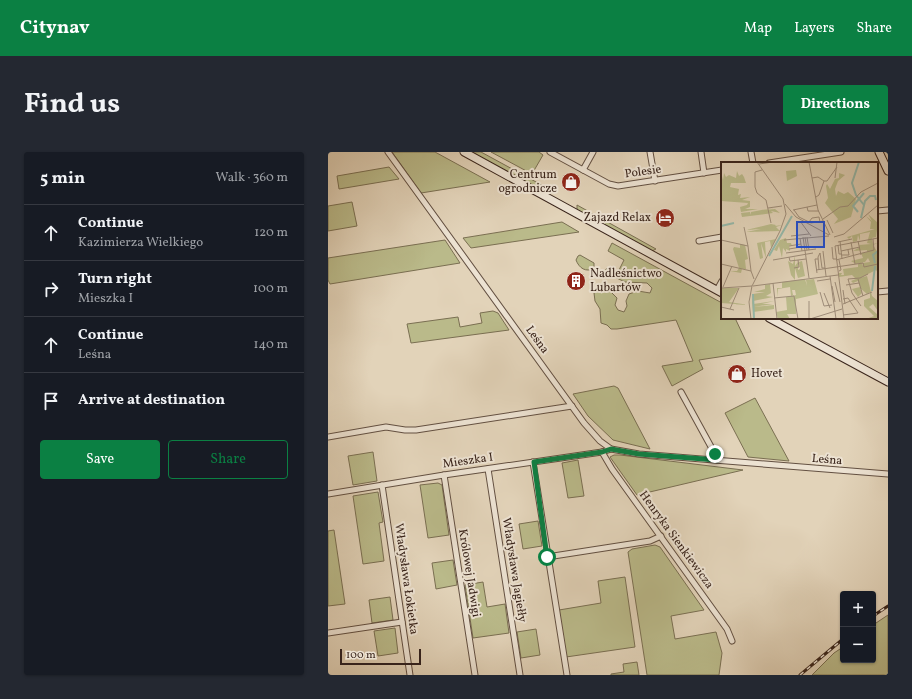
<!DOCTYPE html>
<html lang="en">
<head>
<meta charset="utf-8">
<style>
  :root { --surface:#171b24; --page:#242831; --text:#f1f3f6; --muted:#9ea1a6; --line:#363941; --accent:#0b8043 }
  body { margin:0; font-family:Vollkorn,serif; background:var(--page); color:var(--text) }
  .controls { position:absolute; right:12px; bottom:12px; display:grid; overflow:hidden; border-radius:4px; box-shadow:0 1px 3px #0004 }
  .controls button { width:36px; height:36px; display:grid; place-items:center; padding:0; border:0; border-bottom:1px solid var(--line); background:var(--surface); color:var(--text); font:20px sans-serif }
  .scale { position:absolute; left:12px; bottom:10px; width:81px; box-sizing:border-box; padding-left:4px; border:2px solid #39241b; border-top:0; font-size:11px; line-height:14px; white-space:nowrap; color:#39241b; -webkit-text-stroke:3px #ece2d2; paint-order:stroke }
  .stop { position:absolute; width:12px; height:12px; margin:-9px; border:3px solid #0b8043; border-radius:50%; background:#fff }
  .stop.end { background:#0b8043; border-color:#fff; box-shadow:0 1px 4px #0008 }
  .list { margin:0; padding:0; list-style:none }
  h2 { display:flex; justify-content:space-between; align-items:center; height:52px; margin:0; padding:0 16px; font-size:17px }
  h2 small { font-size:13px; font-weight:400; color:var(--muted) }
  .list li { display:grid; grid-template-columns:26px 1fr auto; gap:12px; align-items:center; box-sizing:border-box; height:56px; padding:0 16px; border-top:1px solid var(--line) }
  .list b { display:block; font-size:15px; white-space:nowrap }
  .list p { margin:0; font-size:13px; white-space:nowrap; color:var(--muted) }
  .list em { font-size:13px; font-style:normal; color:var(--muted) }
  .actions { display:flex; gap:8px; padding:12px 16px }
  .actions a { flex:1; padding:9px 0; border:1px solid var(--accent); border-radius:4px; text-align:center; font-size:14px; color:var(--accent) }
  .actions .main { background:var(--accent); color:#fff }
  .icon { flex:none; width:22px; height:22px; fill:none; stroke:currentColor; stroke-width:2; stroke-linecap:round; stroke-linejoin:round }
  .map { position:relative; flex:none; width:560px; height:523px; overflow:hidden; border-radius:4px }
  header { display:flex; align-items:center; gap:24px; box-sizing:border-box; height:56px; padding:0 20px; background:var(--accent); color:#fff }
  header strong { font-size:19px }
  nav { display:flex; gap:22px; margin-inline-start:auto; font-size:14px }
  .intro { display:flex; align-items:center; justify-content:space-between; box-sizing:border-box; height:96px; padding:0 24px }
  h1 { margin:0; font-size:28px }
  .button { padding:10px 18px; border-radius:4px; background:var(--accent); color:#fff; font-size:14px; font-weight:700 }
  main { display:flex; gap:24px; padding:0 24px }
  aside { flex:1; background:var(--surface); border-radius:4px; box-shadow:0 1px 3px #0004 }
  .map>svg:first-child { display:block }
  .green { fill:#baba8a; stroke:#7a6f52 }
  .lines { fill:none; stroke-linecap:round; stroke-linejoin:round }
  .street-casing { stroke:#635042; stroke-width:7 }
  .secondary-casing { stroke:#39241b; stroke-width:9 }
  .street { stroke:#ece2d2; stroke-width:5 }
  .secondary { stroke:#ece2d2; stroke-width:7 }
  .rail-casing { stroke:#39241b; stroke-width:3 }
  .rail { stroke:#ece2d2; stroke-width:1.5; stroke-dasharray:4.5; stroke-linecap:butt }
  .route { stroke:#0b8043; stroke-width:5 }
  .labels { text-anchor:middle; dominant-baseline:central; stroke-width:4; stroke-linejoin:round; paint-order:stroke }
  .street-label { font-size:12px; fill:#39241b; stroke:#ece2d2 }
  .poi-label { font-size:12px; fill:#39241b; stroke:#ece2d2; text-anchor:end }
  .inset-river { fill:none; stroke:#95b9ab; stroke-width:2 }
  .inset-road { fill:none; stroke:#9e8d7a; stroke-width:1 }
  .view { fill:#1d4ed8; fill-opacity:0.15; stroke:#1d4ed8; stroke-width:2 }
  .inset-edge { fill:none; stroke:#39241b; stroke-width:2 }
</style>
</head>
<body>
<header>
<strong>Citynav</strong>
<nav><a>Map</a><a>Layers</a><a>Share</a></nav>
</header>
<div class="intro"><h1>Find us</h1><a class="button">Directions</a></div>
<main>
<aside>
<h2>5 min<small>Walk · 360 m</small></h2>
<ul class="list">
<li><svg class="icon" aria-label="ahead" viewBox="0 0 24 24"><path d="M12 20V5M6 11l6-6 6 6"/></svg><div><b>Continue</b><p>Kazimierza Wielkiego</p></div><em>120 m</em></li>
<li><svg class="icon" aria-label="right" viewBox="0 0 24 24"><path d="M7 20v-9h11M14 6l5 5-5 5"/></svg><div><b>Turn right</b><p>Mieszka I</p></div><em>100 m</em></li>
<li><svg class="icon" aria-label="ahead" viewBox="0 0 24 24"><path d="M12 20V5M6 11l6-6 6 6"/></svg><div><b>Continue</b><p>Leśna</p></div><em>140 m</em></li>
<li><svg class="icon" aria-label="arrive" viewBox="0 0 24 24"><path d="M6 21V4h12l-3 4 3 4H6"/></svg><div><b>Arrive at destination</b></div></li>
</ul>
<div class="actions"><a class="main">Save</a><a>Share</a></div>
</aside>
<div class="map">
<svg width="560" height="523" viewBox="0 0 560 523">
  <rect width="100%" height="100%" fill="#e2d3b9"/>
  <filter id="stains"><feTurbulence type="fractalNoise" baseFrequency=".005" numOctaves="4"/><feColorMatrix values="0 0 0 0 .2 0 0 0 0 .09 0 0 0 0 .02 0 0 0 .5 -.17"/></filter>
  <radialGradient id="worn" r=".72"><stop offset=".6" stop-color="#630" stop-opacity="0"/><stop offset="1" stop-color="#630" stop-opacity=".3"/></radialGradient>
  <!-- green -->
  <g class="green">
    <path d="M64,0H107L162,30L93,41Z"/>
    <path d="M143,0H153L221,37L219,40H216Z"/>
    <path d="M163,0H211L215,3L204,22Z"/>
    <path d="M61,15L71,27L11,37L9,24Z"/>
    <path d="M24,50L29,74L0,79V54Z"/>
    <path d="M249,53L328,97L324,99L269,69V67L266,68L249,58Z"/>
    <path d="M234,70L251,80L143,96L135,86Z"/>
    <path d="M117,88L132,111L2,132L0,128V106Z"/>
    <path d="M284,91L394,151V166H407L423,200L371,208L375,217L344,234L334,214L365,209L348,168L289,177H283L279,173L273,171L272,157L267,149L266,141L273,137L283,140L289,146L287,153L290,158L296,160L299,154L298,149L301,142L310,139L322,141L324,136L319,131L297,130L276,120L279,116L289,122L296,108L280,99Z"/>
    <path d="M252,103L266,111V116C258,121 251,116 248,108L250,104Z"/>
    <path d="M165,159L170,161L181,178L83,191L79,172L130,165L132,175L154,171L152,161Z"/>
    <path d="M286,234L290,236L322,297L285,288L260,264L245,242Z"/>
    <path d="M427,246L461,309L420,305L397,261Z"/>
    <path d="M45,300L49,329L25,333L20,304Z"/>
    <path d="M286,303H292L415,318L309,343L282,305Z"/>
    <path d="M250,308L256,344L240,346L234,311Z"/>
    <path d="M110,331L114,333L121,383L100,386L92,333Z"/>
    <path d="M50,340L55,370L51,371L56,409L35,412L25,344Z"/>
    <path d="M210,369L214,394L195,397L191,372Z"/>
    <path d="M6,378L17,452L0,454V379Z"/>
    <path d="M327,393L332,395L376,458L343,464L347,487L388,480L394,501L391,523H319L300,400L304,397Z"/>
    <path d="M125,408L129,433L108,437L104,411Z"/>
    <path d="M297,425L307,495L238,505L231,458L273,451L270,429Z"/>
    <path d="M155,430L159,455L177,452L181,481L145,486L137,433Z"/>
    <path d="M62,445L65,468L44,471L41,448Z"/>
    <path d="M560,463V523H484L506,501L515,495V508H545V473Z"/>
    <path d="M67,476L70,501L50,504L46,479Z"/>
    <path d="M208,477L212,503L193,506L189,480Z"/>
    <path d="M309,510L311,523H283V522L296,520L295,512Z"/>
  </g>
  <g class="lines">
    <!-- street casing -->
    <g class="street-casing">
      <g id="street">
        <path d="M60,0L256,271L272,289L283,297L311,302L560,322"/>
        <path d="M222,0L281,32L290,34L394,18"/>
        <path d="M322,0L327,29"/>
        <path d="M373,0L376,21"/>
        <path d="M423,0L425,11"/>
        <path d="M441,11L513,0"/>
        <path d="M255,18L265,0"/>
        <path d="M549,59L560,58"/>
        <path d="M371,89L394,85"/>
        <path d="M389,138L394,129"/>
        <path d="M549,140L560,139"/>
        <path d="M353,240L387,302L389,308"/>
        <path d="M0,285L58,275L77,278H88L244,254"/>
        <path d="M274,300L284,317L399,477L404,489"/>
        <path d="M205,310L239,523"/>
        <path d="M160,317L192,523"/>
        <path d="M116,323L147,523"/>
        <path d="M54,333L82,523"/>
        <path d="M0,342L116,323L274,300L283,297"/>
        <path d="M219,405L322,389L333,384"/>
        <path d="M0,481L74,470"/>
      </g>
    </g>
    <!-- secondary casing -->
    <g class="secondary-casing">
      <g id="secondary">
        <path d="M136,0L394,141"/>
        <path d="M551,0L560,19"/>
        <path d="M441,166L560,230"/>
      </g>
    </g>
    <!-- street -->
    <use href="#street" class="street"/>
    <!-- secondary -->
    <use href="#secondary" class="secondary"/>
    <!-- rail casing -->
    <g class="rail-casing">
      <g id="rail">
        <path d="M545,464L560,454"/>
        <path d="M472,523L515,487"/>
      </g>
    </g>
    <!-- rail -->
    <use href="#rail" class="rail"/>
  </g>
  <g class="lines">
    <!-- route -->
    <path class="route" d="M219,405L206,310L274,300L283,297L311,302L389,308L387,302"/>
  </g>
  <!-- icons -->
  <defs>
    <g id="shop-disc" transform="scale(1)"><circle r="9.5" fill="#8f2418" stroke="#ece2d2"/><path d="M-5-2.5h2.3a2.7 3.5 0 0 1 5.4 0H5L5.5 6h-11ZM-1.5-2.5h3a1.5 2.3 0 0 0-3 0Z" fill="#fff"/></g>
    <g id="hotel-disc" transform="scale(1)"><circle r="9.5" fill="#8f2418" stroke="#ece2d2"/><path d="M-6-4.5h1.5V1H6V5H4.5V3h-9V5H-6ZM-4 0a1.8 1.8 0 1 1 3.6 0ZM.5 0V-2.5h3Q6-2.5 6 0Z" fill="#fff"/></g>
    <g id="building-disc" transform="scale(1)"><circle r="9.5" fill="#8f2418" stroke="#ece2d2"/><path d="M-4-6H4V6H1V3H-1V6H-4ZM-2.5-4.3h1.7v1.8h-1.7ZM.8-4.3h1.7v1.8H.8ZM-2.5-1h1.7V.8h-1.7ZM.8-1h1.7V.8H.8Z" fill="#fff"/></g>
  </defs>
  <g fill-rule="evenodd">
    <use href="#shop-disc" x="243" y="30"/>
    <use href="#hotel-disc" x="337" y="66"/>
    <use href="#building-disc" x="248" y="129"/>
    <use href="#shop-disc" x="409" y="222"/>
  </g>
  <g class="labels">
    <!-- street labels -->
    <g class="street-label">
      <text transform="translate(315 20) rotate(-8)">Polesie</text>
      <text transform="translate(209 188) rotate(54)">Leśna</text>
      <text transform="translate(499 308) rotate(5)">Leśna</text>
      <text transform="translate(140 309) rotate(-8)">Mieszka I</text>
      <text transform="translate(348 388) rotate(54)">Henryka Sienkiewicza</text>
      <text transform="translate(186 418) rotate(81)">Władysława Jagiełły</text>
      <text transform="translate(141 421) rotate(81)">Królowej Jadwigi</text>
      <text transform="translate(78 427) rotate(82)">Władysława Łokietka</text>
    </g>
    <!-- poi labels -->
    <g class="poi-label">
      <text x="229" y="23">Centrum<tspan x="229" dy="14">ogrodnicze</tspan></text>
      <text x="323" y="66">Zajazd Relax</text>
      <text x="262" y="122" text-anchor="start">Nadleśnictwo<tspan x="262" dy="14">Lubartów</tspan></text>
      <text x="423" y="222" text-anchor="start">Hovet</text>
    </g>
  </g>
  <!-- overview -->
  <g transform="translate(393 10)">
    <rect width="157" height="157" fill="#e2d3b9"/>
    <path d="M75,8L76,14L66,19L65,9ZM16,9L18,14L21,12L23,15L25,21H10L9,25L18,27L17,33L20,32L19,36L29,35L21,38L29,39V45L24,47H37L20,50L19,45L26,43L27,41L0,39V10L2,18L3,11L5,15L8,13L15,16ZM118,11L124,13L117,19L114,27L115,34L117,29L123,32L127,30L135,37L130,55L113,62L117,57L104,41L107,36L105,24L106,22L109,27L114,17L118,16ZM57,45L43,48L54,47L59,51L50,49L52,51L21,55L20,51L29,50L30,53V50ZM147,52L157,61L155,75L151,76L152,82L157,81L152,83L157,91V111L155,108L139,116L146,114L151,134L157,139V149L152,142L148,145L157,153V157H145L153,154L143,144V138L149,136V130L146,132L139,126L141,131L137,135L131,127L139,125L137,119L132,121L130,119L135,117L131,113L118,115L117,111H121L120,113H123L122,107L137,105V102L141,101L142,104V101L149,100L147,96L144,100L135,102L130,99L142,96L140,91L146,90V88L132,89L139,85L138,83L150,82L146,81L149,70L139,72V79L137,73L136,79L132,80L131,74L128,77L126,75L154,67H149L150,60L145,54L151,59ZM50,62L55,63L54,64L61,63L55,65L59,69L25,70L40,67L25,68ZM65,76L67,86L66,81H70L71,84L68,83L69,89L65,87V90L62,86L61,96L58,84L56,89L53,88L59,78ZM55,77L50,86L49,79L44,80L45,96L40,81L42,96L39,97L36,81ZM19,82L24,83L27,97L24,98L25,107H21L20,111L9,109H16L18,106L12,87L13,85L19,86ZM74,94V104L77,100V108L79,107L78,100L81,99L84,114L77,116L74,106V118L70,113L67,99L72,102ZM84,117L86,124L85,118L93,117L97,132L75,137V152H66L69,157H57L55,150L66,148L65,135L75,133L74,128H71L72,133L70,134L69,125L57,127L56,135V126H52H61V120ZM49,122L50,131L45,134L52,135L32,139V142L53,139L41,142H52L32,145L53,143V147L32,150L31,140L32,132L44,130H33L44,127V123ZM0,126H18L8,140L28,143L0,141Z" fill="#baba8a"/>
    <path class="inset-river" d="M138,0L131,21L135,33L143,43M137,50L132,44L143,31M140,56L144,39L149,34H154L155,38M0,64L13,61M48,94L71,54M154,101L152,93L157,89M151,129L154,104M32,132L33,157"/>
    <path class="inset-road" d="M88,0L97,48L109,73M38,2L52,0M41,8L34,10V25L36,31L45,38L50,61M91,16L97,15L103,19M114,16L116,0M103,19H106L116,5M95,35L98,33L103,19M64,42L75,55L108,73M86,45L87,49H98M47,46L61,44M72,48L96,43M73,48L78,55L90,61L102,59M102,57L119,45L127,44L140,30L157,21M106,58L112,71M79,59L90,74M88,60L91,56L98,55L99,60M23,65L27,84M70,74L88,72M82,75L88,116M84,75L86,88M86,75L88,88M113,75L123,72L157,43M79,76L81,89M0,78L27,84L30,109M63,78L108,74M119,79L121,97M137,79L140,93M117,80L131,77M130,80L134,102M117,83L118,92H121M68,84L80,82M114,84L157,76M114,84L123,157M111,85L112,97H115M68,87L80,85M102,89L105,114M120,89L139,85M65,91L95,87M99,91L101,106H104M121,93H128L127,88M68,95L69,99L85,97M52,98L92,91M115,98L153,88L152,77M0,102L30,109L33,117M73,106L78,105L77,98M95,108L142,101L143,105L157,102M98,108L97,95L99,91M118,109L120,108L118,98M96,111L94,97H97M109,114L115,157M127,117L131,131L140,144M127,117L139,116L147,112M137,117L142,134M96,119L109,117M114,120L119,140M52,121L56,157M125,123L138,121M31,124L59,69L65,52L62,37L36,0M32,124L117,113M111,124L114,140M2,125L11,104M0,126L31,124M122,128L124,142M99,130L103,144L111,143M103,131L109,146M53,136L73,134L77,157M122,137L127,136L137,151L122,153M88,139V157M122,142L151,130M0,145L13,148M9,147L18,126M30,157L28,140L31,124M89,157L121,147"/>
    <path class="view" d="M76,60H103V85H76Z"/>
    <rect width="157" height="157" class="inset-edge"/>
  </g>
  <rect width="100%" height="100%" filter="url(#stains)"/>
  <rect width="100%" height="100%" fill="url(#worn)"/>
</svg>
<div class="controls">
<button>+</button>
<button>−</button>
</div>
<div class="scale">100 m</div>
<div class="stop" style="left:219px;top:405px"></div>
<div class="stop end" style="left:387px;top:302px"></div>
</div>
</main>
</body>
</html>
